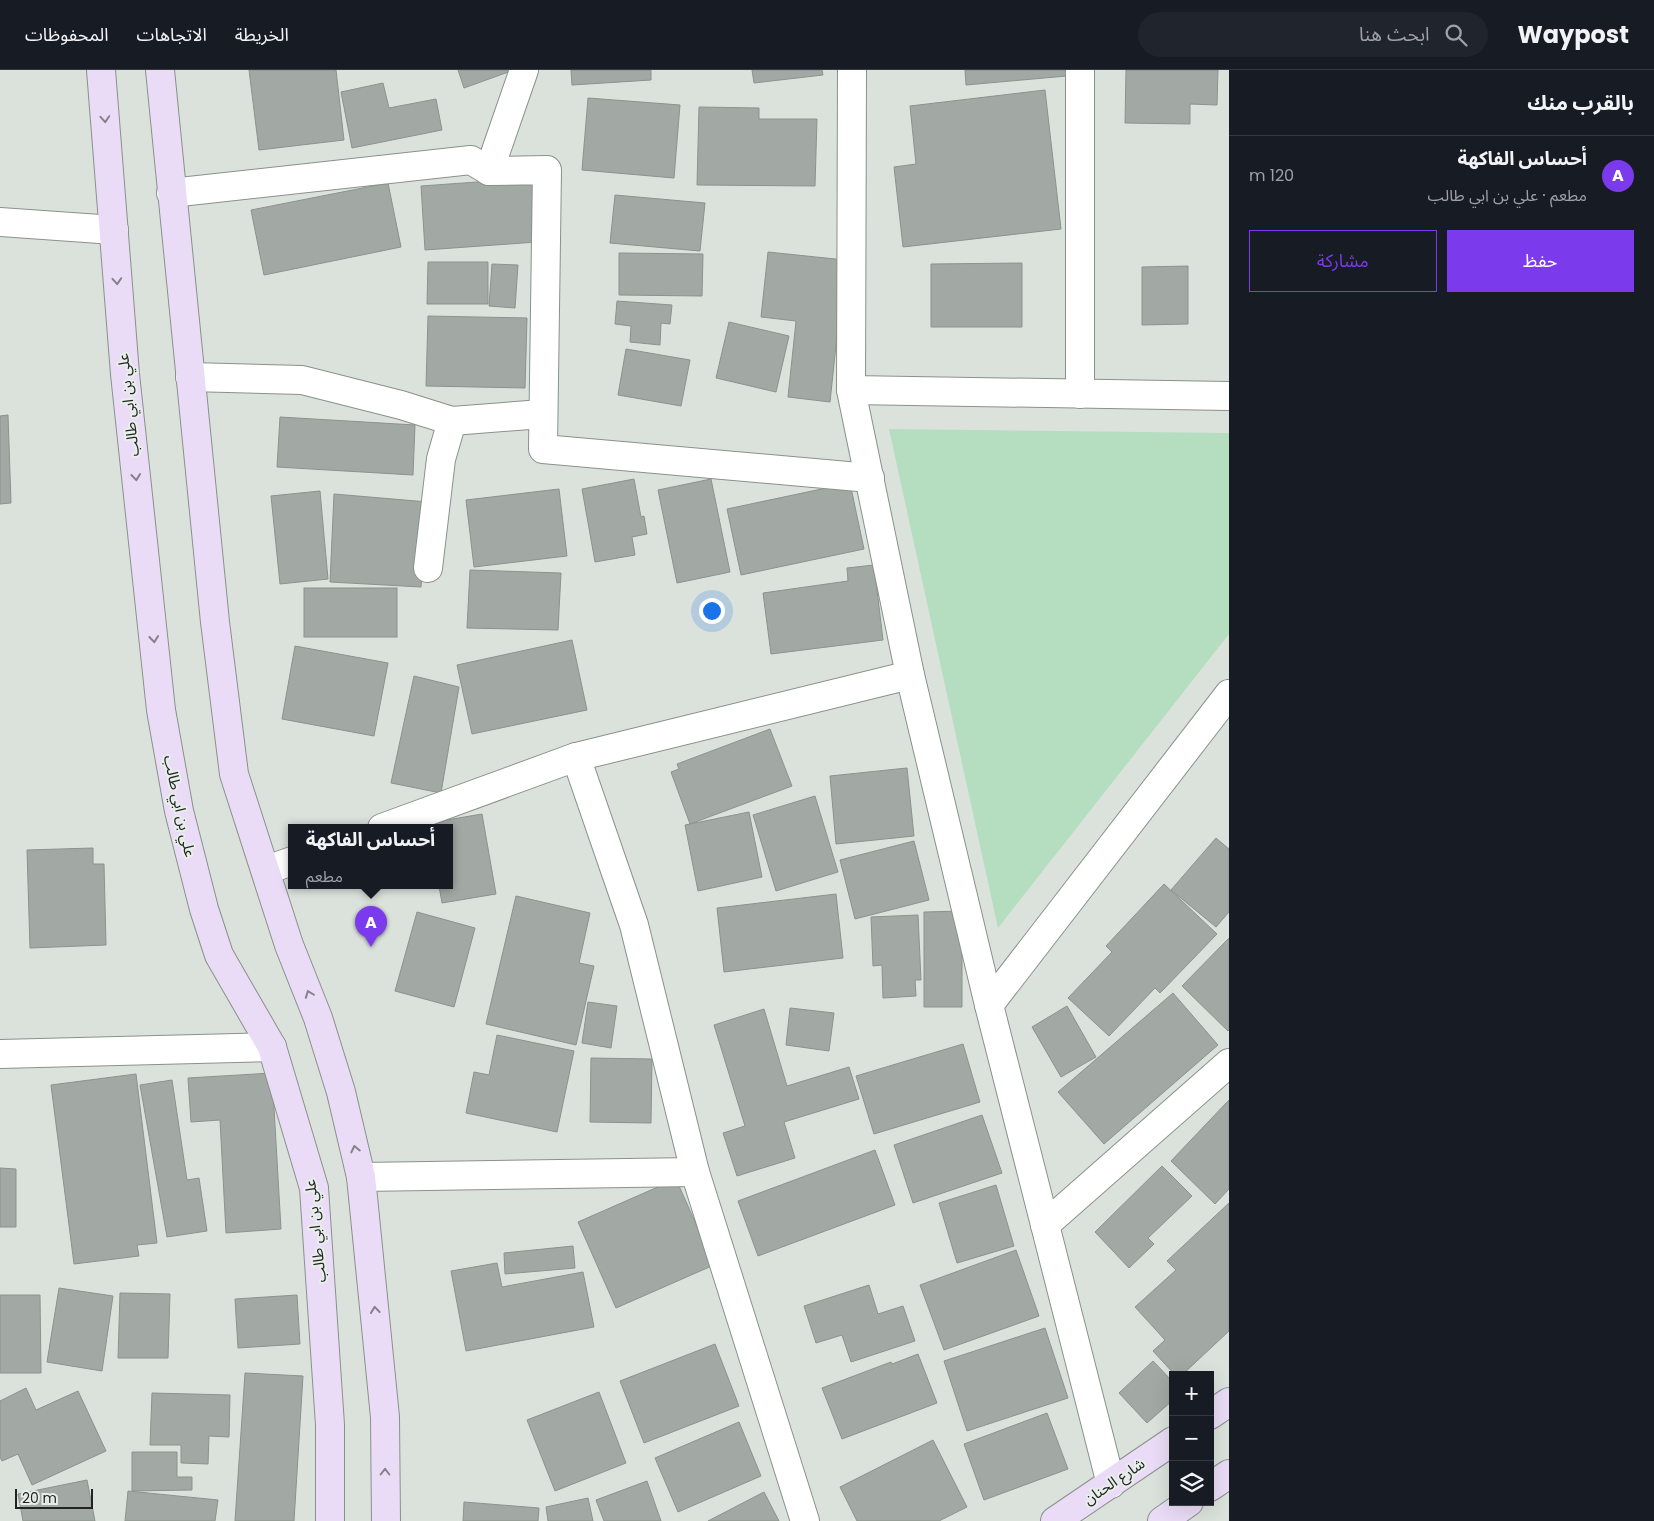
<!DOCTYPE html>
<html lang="ar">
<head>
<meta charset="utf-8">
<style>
  :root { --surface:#171b24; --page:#20242c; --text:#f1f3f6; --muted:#9ea1a6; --line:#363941; --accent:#7c3aed }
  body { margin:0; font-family:Poppins,"Noto Sans Arabic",sans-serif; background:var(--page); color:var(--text); direction:rtl }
  .controls { position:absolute; right:15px; bottom:15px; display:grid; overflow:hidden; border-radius:0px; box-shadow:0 5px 20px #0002 }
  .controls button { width:45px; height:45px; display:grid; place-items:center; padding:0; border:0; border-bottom:1px solid var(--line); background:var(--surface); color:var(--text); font:25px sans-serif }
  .scale { position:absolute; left:15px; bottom:12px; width:78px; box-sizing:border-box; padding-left:5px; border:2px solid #212422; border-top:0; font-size:14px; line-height:18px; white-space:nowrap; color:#212422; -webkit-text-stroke:4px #e8efea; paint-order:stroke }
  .you { position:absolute; left:711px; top:540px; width:18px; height:18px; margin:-12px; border:4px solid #fff; border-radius:50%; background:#1a73e8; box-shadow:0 0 0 8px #1a73e833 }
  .badge { display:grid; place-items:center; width:32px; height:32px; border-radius:50%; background:var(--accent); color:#fff; font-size:16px; font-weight:700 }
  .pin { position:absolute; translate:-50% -41px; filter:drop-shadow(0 1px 2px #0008) }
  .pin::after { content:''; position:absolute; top:26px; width:18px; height:15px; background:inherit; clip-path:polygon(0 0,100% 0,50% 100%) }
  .popup { position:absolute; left:288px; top:754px; width:165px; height:65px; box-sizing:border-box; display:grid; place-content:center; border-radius:0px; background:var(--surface); filter:drop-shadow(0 1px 4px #0005); font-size:16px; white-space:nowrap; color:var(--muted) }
  .popup b { font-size:19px; color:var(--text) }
  .popup::after { content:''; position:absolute; left:50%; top:100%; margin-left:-10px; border:10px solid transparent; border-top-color:var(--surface) }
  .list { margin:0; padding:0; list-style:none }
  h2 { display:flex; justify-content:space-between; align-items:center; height:65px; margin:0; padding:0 20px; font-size:21px }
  h2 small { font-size:16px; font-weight:400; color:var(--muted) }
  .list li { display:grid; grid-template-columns:32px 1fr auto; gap:15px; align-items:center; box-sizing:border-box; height:80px; padding:0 20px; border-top:1px solid var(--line) }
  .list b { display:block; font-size:19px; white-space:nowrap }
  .list p { margin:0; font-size:16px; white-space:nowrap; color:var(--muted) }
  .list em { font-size:16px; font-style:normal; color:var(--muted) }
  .actions { display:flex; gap:10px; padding:15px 20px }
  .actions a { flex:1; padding:11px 0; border:1px solid var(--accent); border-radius:0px; text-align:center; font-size:18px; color:var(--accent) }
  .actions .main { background:var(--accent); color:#fff }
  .icon { flex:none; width:28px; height:28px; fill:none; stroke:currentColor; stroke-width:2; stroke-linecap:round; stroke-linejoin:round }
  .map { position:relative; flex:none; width:1229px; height:1451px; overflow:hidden; direction:ltr }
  header { display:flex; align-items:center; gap:30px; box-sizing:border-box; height:70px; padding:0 25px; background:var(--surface); border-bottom:1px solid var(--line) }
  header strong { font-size:24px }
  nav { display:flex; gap:28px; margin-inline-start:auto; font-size:18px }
  .search { width:350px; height:45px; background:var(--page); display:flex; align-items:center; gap:12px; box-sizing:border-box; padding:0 18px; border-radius:28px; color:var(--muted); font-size:19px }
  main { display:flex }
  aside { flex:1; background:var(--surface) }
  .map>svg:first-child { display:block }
  .green { fill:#b5dec0 }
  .building { fill:#a2a9a4; stroke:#8c928d }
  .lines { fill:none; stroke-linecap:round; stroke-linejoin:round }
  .minor-casing { stroke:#8a918c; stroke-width:30 }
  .secondary-casing { stroke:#8a918c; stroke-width:30 }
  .minor { stroke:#fff; stroke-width:28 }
  .secondary { stroke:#eadcf6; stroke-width:28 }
  .oneway { stroke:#86808c }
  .labels { text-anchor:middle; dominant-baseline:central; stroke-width:4; stroke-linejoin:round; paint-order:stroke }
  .street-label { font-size:15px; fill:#212422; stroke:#e8efea }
</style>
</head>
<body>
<header>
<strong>Waypost</strong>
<div class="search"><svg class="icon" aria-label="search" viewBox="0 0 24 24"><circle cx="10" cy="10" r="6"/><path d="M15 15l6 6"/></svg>ابحث هنا</div>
<nav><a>الخريطة</a><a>الاتجاهات</a><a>المحفوظات</a></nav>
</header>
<main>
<aside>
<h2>بالقرب منك<small></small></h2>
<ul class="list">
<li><span class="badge">A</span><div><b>أحساس الفاكهة</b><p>مطعم · علي بن ابي طالب</p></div><em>120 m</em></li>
</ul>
<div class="actions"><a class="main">حفظ</a><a>مشاركة</a></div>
</aside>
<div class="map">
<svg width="1229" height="1451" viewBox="0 0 1229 1451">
  <rect width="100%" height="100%" fill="#dbe2dc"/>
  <!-- green -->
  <path class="green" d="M889,359L1229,363V564L998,858Z"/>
  <!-- building -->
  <g class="building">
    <path d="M249,0H336L344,70L259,80Z"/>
    <path d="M458,0H514L464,18Z"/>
    <path d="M571,0H651V10L572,15Z"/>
    <path d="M752,0H822L823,5L754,13Z"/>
    <path d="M965,0H1077L1078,5L966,15Z"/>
    <path d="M1126,0H1218L1217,35L1190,34V54L1125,53Z"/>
    <path d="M383,13L389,38L436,29L442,60L352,78L341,22Z"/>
    <path d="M1045,20L1061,159L903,177L894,97L916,94L910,36Z"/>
    <path d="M588,28L680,35L674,108L582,100Z"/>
    <path d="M699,37L759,38V49H817L815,116L697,115Z"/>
    <path d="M533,108L537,172L425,180L421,116Z"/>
    <path d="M388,113L401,177L264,205L251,140Z"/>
    <path d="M615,125L705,133L700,181L610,173Z"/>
    <path d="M768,182L845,190L830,332L788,327L796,251L761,247Z"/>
    <path d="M619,183L703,184L702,226L619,225Z"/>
    <path d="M428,192H488V234H427Z"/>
    <path d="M1022,193V257H931V194Z"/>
    <path d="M492,194L518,195L515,238L489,236Z"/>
    <path d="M1188,196V254L1142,255V197Z"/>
    <path d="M617,231L672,235L670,254L661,253L660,275L630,272L631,256L615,254Z"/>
    <path d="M428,246L527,248L525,318L426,316Z"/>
    <path d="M729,252L789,266L776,322L716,308Z"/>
    <path d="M626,279L690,290L681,336L618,325Z"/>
    <path d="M8,345L11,433L0,434V346Z"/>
    <path d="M280,347L415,355L413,405L277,397Z"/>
    <path d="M634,409L641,447L644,446L647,464L632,467L635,485L595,492L582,419Z"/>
    <path d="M711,409L730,502L677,513L658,420Z"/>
    <path d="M850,413L864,479L741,505L727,439Z"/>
    <path d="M559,419L567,486L474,497L466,430Z"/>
    <path d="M320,421L328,509L280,514L271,426Z"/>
    <path d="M334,424L428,432L421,517L330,512Z"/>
    <path d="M874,495L883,570L771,584L763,523L848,511L847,498Z"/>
    <path d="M470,500L561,503L558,560L467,558Z"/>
    <rect x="304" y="518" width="93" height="49"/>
    <path d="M572,570L587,640L472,664L457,595Z"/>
    <path d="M295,576L388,593L374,666L282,649Z"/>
    <path d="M414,606L459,617L441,723L391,713Z"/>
    <path d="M770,659L792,716L690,754L671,702L679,699L677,694Z"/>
    <path d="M907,698L914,766L836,774L830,706Z"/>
    <path d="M815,726L838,802L776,821L753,745Z"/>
    <path d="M749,742L762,807L698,821L685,755Z"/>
    <path d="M482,744L496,824L442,833L439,816H450V758H430L429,753Z"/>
    <path d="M1216,768L1229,779V842L1216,857L1171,820Z"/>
    <path d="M914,771L929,830L855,849L840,790Z"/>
    <path d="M93,778V794H104L106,875L30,878L27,780Z"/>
    <path d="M1164,814L1217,864L1160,923L1155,918L1109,966L1068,928L1112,882L1106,876Z"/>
    <path d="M836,824L843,888L724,902L717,838Z"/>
    <path d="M516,826L590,843L579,893L594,896L576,975L486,954Z"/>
    <path d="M962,841V937H924V842Z"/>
    <path d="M417,842L475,858L454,937L395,921Z"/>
    <path d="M918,845L921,910H915L916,926L883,928L882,895L873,896L871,847Z"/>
    <path d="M1229,868V960L1228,961L1182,916Z"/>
    <path d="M1173,923L1218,975L1104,1074L1058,1022Z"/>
    <path d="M588,932L617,936L611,978L582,973Z"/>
    <path d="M1067,936L1096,987L1061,1007L1032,957Z"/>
    <path d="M790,938L834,943L829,981L786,975Z"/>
    <path d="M764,939L787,1016L849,997L859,1029L784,1052L795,1088L737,1106L723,1063L745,1056L714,955Z"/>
    <path d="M497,965L574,981L557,1062L466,1043L474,1002L489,1005Z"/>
    <path d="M963,974L980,1032L874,1064L856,1006Z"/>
    <path d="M591,988L652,989L651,1053L590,1052Z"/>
    <path d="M272,1003L281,1159L226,1163L220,1050L191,1052L188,1008Z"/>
    <path d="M136,1004L157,1173L137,1175L139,1186L74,1194L51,1015Z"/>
    <path d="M172,1010L187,1110L199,1108L207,1161L167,1167L140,1015Z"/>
    <path d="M1229,1030V1119L1215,1134L1171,1091Z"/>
    <path d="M982,1045L1002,1103L913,1133L894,1075Z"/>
    <path d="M875,1080L895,1135L758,1186L738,1131Z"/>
    <path d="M1162,1096L1192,1126L1148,1168L1154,1174L1129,1198L1095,1162Z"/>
    <path d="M0,1098L16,1099V1157H0Z"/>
    <path d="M676,1109L714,1195L616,1238L578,1152Z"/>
    <path d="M996,1115L1014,1176L957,1193L939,1133Z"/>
    <path d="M1229,1133V1261L1182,1305H1175L1153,1281L1165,1270L1135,1237L1176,1200L1167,1191Z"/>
    <path d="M573,1176L575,1198L505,1204L504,1183Z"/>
    <path d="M1016,1180L1039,1246L944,1280L920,1215Z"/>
    <path d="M497,1193L502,1217L583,1202L594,1257L466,1281L451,1201Z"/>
    <path d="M869,1215L878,1244L903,1236L915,1271L851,1292L842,1265L816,1273L804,1236Z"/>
    <path d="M59,1218L113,1226L102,1301L47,1292Z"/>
    <path d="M120,1223L170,1224L168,1288H118Z"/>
    <path d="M0,1225H40L41,1303H0Z"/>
    <path d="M297,1225L300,1274L238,1278L235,1229Z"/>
    <path d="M1045,1258L1068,1328L967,1361L944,1291Z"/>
    <path d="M715,1274L739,1336L644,1373L620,1311Z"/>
    <path d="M918,1284L937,1333L842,1369L822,1318L891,1292L892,1294Z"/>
    <path d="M1153,1291L1173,1312V1330L1147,1353L1119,1323Z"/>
    <path d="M245,1303L303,1306L294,1451H235Z"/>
    <path d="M26,1318L36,1340L78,1321L106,1381L32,1415L18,1384L2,1391L0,1387V1331Z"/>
    <path d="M599,1322L626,1393L555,1421L527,1350Z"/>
    <path d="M152,1323L230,1325L229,1367L209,1366L208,1394L181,1393V1375H150Z"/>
    <path d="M1047,1343L1068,1399L984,1430L964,1374Z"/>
    <path d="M739,1352L761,1406L678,1442L655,1388Z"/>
    <path d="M933,1370L967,1437L939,1451H857L840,1417Z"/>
    <path d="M132,1382H177V1407H192V1420L132,1421Z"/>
    <path d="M87,1410L95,1451H23L18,1424Z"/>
    <path d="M647,1411L661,1451H604L596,1430Z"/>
    <path d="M128,1421L218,1430L215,1451H125Z"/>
    <path d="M764,1422L779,1451H708Z"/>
    <path d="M588,1428L593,1451H548L546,1437Z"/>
    <path d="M464,1432L539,1438L538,1451H463Z"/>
  </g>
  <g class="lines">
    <!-- minor casing -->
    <g class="minor-casing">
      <g id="minor">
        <path d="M852,0L851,320L910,605L989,935L1111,1414"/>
        <path d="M489,101L524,0"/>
        <path d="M171,123L471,90L489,101L547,100L543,379L870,408"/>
        <path d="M0,152L114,160"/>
        <path d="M190,307L302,310L401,335L452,351L542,344"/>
        <path d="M851,320L1229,326"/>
        <path d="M1080,324V0"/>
        <path d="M428,498L441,389L452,351"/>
        <path d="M576,687L634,855L695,1102L805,1451"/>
        <path d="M382,758L576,687L910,605"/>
        <path d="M267,800L292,791"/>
        <path d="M989,935L1229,624"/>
        <path d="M0,984L272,977"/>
        <path d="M361,1107L695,1102"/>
        <path d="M1045,1155L1229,993"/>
      </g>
    </g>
    <!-- secondary casing -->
    <g class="secondary-casing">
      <g id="secondary">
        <path d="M101,0L125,304L161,640L179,741L204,839L219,885L272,977L314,1118L330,1355V1451"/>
        <path d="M160,0L215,552L234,704L289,875L318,948L341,1022L361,1107L385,1347L386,1451"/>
        <path d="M1210,1345L1229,1332"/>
        <path d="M1210,1417L1229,1404"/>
        <path d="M1055,1451L1173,1371"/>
        <path d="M1162,1451L1189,1432"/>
      </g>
    </g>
    <!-- minor -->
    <use href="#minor" class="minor"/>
    <!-- secondary -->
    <use href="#secondary" class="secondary"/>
  </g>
  <!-- one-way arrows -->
  <defs><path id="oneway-chevron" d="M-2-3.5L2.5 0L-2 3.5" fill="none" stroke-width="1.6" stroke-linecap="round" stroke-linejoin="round" transform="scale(1.25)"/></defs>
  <g class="oneway">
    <use href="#oneway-chevron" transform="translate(105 49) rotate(86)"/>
    <use href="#oneway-chevron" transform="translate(117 211) rotate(86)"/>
    <use href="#oneway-chevron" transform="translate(136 407) rotate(84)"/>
    <use href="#oneway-chevron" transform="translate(154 569) rotate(84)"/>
    <use href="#oneway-chevron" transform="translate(309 924) rotate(-111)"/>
    <use href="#oneway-chevron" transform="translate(355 1079) rotate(-103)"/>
    <use href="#oneway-chevron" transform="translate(375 1240) rotate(-96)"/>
    <use href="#oneway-chevron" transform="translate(385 1402) rotate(-90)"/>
  </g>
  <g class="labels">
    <!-- street labels -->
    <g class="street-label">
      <text transform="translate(128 335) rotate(-96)">علي بن ابي طالب</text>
      <text transform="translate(180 736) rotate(78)">علي بن ابي طالب</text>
      <text transform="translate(315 1161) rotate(-96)">علي بن ابي طالب</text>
      <text transform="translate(1114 1411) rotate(-34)">شارع الحنان</text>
    </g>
  </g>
</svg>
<div class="controls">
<button>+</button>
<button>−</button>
<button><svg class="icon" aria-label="layers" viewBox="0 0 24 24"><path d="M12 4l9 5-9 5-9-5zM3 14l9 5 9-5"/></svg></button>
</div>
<div class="scale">20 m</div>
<div class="you"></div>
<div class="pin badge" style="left:371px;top:877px">A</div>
<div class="popup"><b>أحساس الفاكهة</b>مطعم</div>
</div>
</main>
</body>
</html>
